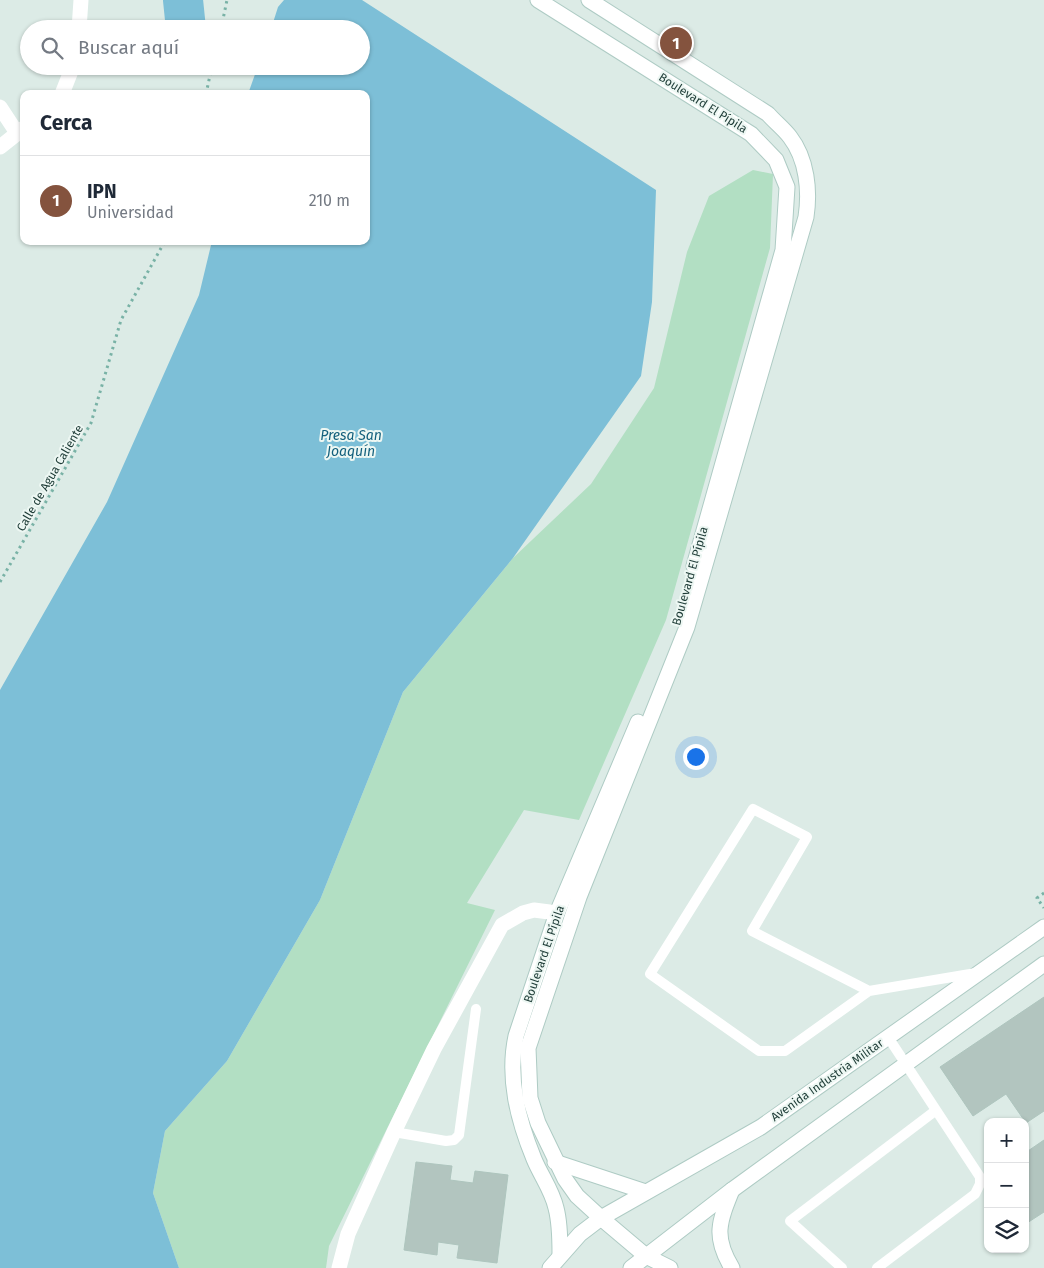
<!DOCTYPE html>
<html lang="es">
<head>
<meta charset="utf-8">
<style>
  :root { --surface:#fff; --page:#f2f2f3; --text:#1f2937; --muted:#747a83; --line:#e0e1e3; --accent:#84533e }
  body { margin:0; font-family:"Fira Sans",sans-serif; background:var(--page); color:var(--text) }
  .controls { position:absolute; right:15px; bottom:15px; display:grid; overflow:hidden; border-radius:10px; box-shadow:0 1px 4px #0004 }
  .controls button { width:45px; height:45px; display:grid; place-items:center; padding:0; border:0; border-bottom:1px solid var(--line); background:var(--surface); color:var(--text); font:25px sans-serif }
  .you { position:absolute; left:695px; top:756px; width:18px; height:18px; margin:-12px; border:4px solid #fff; border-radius:50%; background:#1a73e8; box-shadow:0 0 0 8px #1a73e833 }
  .badge { display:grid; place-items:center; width:32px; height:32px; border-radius:50%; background:var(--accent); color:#fff; font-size:16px; font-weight:700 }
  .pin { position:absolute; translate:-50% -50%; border:2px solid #fff; box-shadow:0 1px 5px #0006 }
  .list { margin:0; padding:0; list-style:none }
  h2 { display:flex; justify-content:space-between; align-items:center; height:65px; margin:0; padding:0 20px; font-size:21px }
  h2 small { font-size:16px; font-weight:400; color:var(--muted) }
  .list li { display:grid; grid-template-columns:32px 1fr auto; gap:15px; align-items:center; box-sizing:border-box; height:90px; padding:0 20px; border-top:1px solid var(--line) }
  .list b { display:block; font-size:19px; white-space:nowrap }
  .list p { margin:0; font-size:16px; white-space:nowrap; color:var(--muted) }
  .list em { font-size:16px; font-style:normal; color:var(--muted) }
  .icon { flex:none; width:28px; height:28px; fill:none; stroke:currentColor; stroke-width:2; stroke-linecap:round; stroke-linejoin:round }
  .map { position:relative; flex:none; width:1044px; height:1268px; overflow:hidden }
  .search { position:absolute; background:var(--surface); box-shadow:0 1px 4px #0004; left:20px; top:20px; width:350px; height:55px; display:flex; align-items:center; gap:12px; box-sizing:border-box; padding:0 18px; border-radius:28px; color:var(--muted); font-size:19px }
  .panel { position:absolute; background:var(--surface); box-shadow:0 1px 4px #0004; left:20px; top:90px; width:350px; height:155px; border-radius:10px }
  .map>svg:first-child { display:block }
  .green { fill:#b2dfc3 }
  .water { fill:#7dbfd7 }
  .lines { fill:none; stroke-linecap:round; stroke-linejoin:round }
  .river { stroke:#7dbfd7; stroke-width:40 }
  .building { fill:#b2c5bf; stroke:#aec5be }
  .secondary-casing { stroke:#aecbc4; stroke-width:17 }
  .path { stroke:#79b2a6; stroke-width:3; stroke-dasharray:2.5 4; stroke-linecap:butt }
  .lane { stroke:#fff; stroke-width:10 }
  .street { stroke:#fff; stroke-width:15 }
  .secondary { stroke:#fff; stroke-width:15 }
  .labels { text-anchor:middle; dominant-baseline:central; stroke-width:4; stroke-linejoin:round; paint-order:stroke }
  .street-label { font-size:12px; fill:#1d3b36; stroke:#edf7f3 }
  .water-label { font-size:14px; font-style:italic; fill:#125f7c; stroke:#edf7f3 }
</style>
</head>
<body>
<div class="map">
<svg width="1044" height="1268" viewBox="0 0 1044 1268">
  <rect width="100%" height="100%" fill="#dcebe6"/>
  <!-- green -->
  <path class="green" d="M753,170L773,174L770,248L666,620L579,820L524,810L467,903L495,910L329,1246L326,1268H179L153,1193L165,1131L227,1061L320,900L403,692L513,558L591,484L654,388L687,252L709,196Z"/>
  <!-- water -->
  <path class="water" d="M284,0H362L656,190L652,302L641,376L513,558L403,692L320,900L227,1061L165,1131L153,1193L179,1268H0V690L107,502L199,295L212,241H366V94H248L258,66H361V29H271L278,7Z"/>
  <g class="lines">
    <!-- river -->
    <path class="river" d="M183,0L186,29"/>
  </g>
  <!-- building -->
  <g class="building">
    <path d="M1044,997V1111L1026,1123L1006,1094L973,1116L940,1067Z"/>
    <path d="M1044,1140V1212L1027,1223L1025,1153Z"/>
    <path d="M416,1162L452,1166L450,1180L473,1183L475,1171L508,1175L497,1263L457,1258L459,1245L438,1242L437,1255L404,1250Z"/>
  </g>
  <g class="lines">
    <!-- secondary casing -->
    <g class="secondary-casing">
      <g id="secondary">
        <path d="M538,0L751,134L776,160L787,187L783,250L694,566"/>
        <path d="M589,0L768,114C775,122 784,129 790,137C807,159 810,191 806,217L687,627L579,897L528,1048L530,1098L538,1123L565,1179L577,1196L601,1218L646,1256L670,1268"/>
        <path d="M555,1162L646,1192"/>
        <path d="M732,1190C719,1222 713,1237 732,1268"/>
        <path d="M560,1254C560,1239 560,1223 556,1208C552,1190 541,1176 534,1159C518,1120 507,1078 516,1036L557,913L638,722"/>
        <path d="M550,1268L580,1234L601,1218L761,1127L1044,927"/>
        <path d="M631,1268L732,1190L1044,964"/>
      </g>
    </g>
    <!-- path -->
    <g class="path">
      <path d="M221,29L227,0"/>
      <path d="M206,94L212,66"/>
      <path d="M0,582L91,423L121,320L165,241"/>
      <path d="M1044,893L1037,898L1044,908"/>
    </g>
    <!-- lane -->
    <g class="lane">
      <path d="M869,991L752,931L807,837L753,809L650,974L759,1051H785L869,991L976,973"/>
      <path d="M394,1132L446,1141L454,1140L459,1135L476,1009"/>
      <path d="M842,1268L790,1221L935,1111"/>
      <path d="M877,1268L975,1194L980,1184V1177L888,1037"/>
    </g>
    <!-- street -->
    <g class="street">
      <path d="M79,29L81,0"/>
      <path d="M62,94L73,66"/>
      <path d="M0,107L17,133"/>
      <path d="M0,147L24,128"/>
      <path d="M339,1268L348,1234L394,1132L434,1049L502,925L523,913L534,910L557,913"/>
    </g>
    <!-- secondary -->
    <use href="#secondary" class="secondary"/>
  </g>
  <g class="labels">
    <!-- street labels -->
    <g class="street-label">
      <text transform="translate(703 103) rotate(32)">Boulevard El Pípila</text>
      <text transform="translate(50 478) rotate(-60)">Calle de Agua Caliente</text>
      <text transform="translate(690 576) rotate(-74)">Boulevard El Pípila</text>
      <text transform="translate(544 954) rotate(-71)">Boulevard El Pípila</text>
      <text transform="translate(827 1080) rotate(-35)">Avenida Industria Militar</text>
    </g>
    <!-- water labels -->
    <g class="water-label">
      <text x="351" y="435">Presa San<tspan x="351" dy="16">Joaquín</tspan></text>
    </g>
  </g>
</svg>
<div class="controls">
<button>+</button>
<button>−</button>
<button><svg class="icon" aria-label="layers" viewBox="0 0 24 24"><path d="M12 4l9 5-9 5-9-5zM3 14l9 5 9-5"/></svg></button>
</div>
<div class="you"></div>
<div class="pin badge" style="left:676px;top:43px">1</div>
<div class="search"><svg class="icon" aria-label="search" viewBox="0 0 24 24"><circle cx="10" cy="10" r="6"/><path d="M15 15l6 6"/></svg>Buscar aquí</div>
<section class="panel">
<h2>Cerca<small></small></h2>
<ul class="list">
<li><span class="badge">1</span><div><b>IPN</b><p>Universidad</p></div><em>210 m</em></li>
</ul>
</section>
</div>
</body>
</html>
